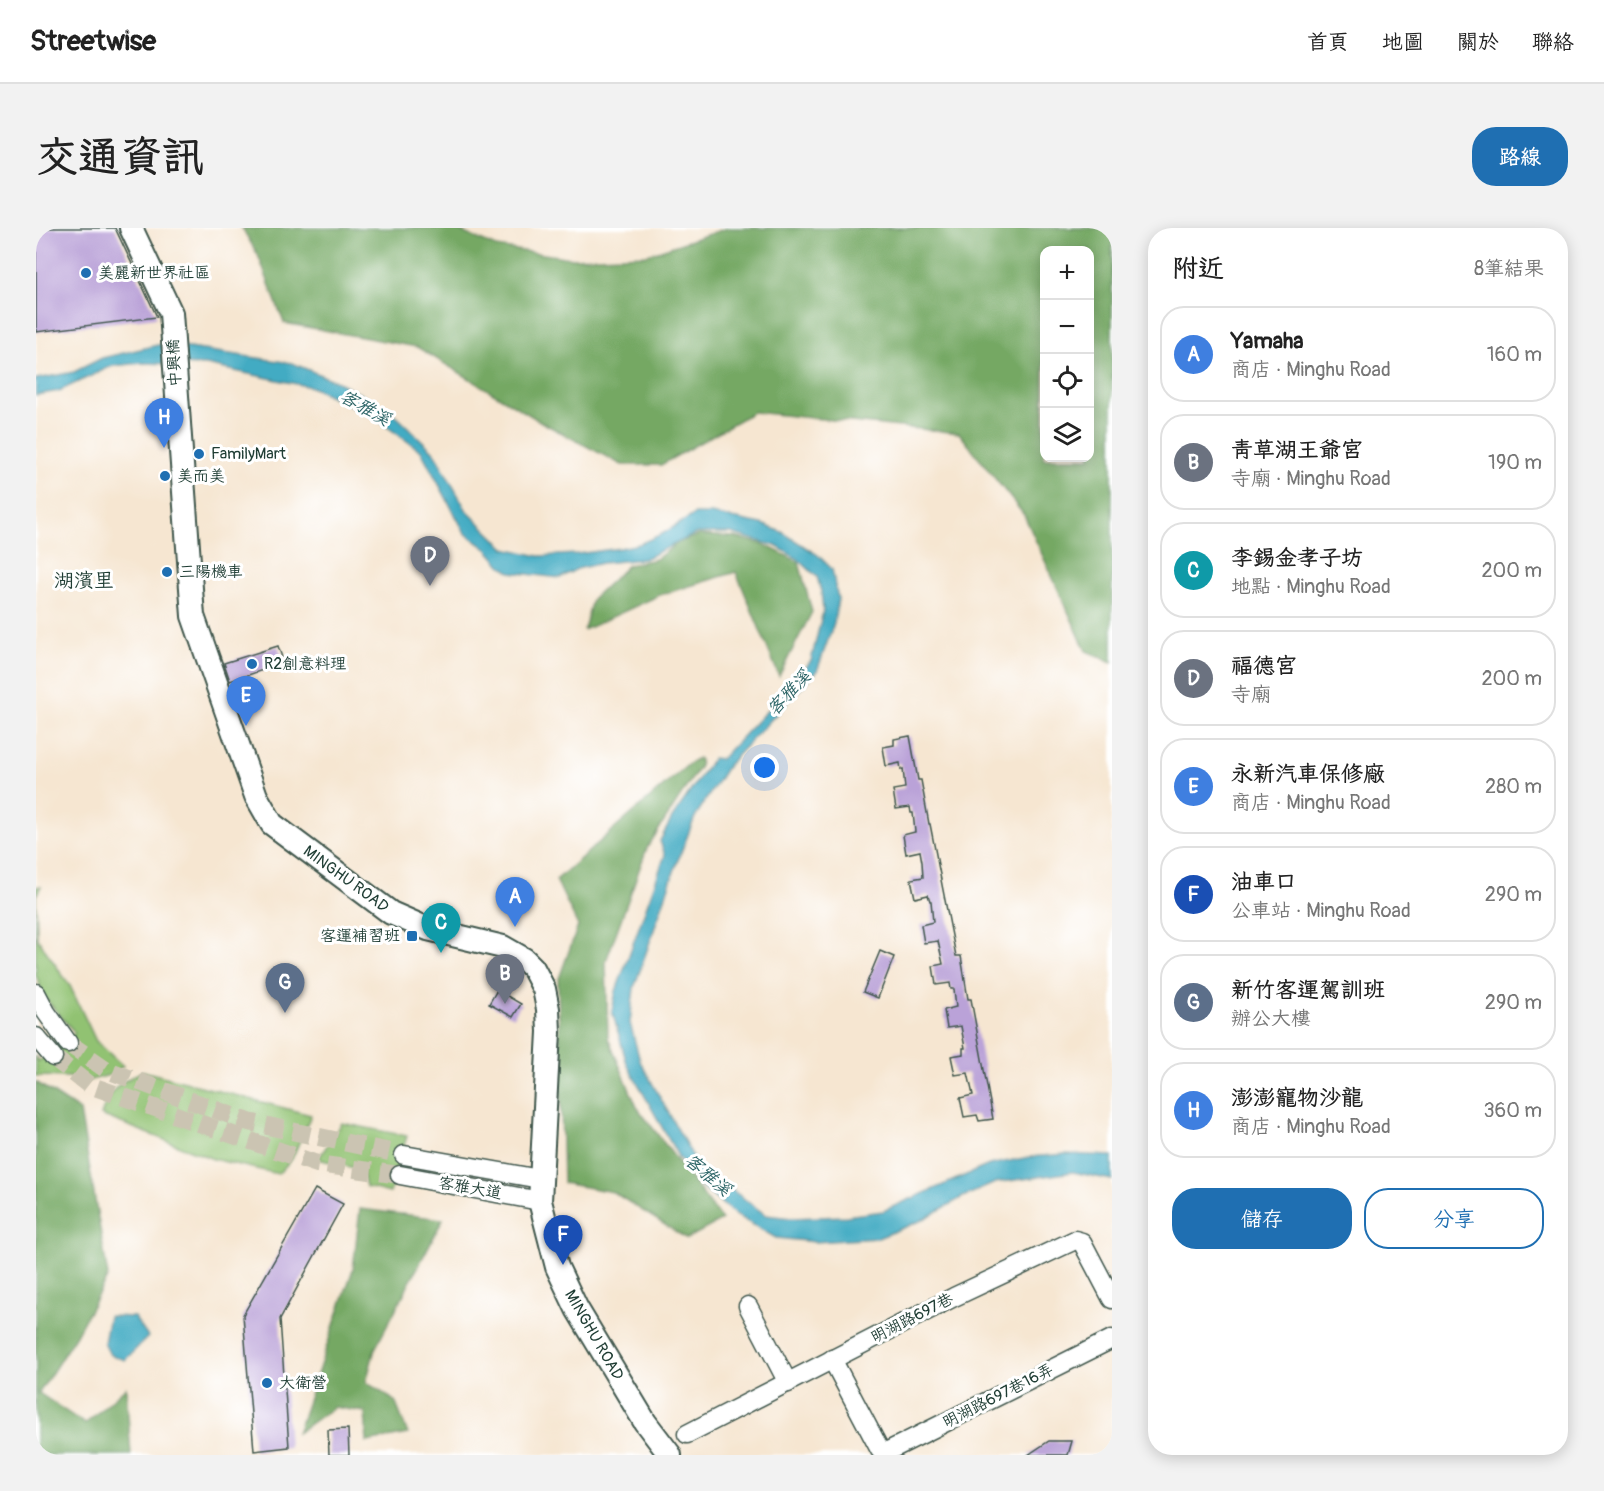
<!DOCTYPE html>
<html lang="zh-TW">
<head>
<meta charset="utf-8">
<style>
  :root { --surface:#fff; --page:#f2f2f2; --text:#222; --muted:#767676; --line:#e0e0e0; --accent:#1f6fb2 }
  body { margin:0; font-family:Pangolin,"LXGW WenKai TC",sans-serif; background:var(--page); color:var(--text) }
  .controls { position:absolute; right:18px; top:18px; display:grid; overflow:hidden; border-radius:12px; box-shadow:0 3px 15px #0003 }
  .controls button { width:54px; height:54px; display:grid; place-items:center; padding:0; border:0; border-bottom:2px solid var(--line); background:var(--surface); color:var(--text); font:30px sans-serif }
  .you { position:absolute; left:729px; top:540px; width:21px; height:21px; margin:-15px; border:4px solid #fff; border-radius:50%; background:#1a73e8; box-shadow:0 0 0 9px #1a73e833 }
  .badge { display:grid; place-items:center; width:39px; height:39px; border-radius:50%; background:var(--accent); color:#fff; font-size:20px; font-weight:700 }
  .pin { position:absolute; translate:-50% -50px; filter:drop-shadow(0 2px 3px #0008) }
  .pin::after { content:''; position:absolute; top:32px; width:21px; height:18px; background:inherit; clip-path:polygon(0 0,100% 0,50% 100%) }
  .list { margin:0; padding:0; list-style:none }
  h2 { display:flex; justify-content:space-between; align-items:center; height:78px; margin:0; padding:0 24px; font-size:26px }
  h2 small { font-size:20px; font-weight:400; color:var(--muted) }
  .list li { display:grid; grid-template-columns:39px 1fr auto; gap:18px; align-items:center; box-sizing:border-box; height:96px; margin:0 12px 12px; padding:0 12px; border:2px solid var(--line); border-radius:24px }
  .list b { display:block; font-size:22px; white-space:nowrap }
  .list p { margin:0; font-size:20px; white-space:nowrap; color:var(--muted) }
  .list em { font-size:20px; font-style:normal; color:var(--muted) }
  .actions { display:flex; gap:12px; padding:18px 24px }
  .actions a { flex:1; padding:14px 0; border:2px solid var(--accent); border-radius:24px; text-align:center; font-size:21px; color:var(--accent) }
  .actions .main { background:var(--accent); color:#fff }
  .icon { flex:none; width:33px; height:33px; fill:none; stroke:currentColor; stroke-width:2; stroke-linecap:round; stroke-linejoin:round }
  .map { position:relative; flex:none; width:1076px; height:1227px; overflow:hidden; border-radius:24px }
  header { display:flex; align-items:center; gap:36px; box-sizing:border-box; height:84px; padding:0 30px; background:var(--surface); border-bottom:2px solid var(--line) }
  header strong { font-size:28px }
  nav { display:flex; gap:33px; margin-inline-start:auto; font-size:21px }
  .intro { display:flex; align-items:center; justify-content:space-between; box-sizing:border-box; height:144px; padding:0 36px }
  h1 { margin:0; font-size:42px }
  .button { padding:15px 27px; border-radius:24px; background:var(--accent); color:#fff; font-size:21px; font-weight:700 }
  main { display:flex; gap:36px; padding:0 36px }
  aside { flex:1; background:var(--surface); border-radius:24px; box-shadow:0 3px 15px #0003 }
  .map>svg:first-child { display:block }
  .green { fill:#91c272; stroke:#588053; stroke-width:1.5 }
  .forest { fill:#74a864; stroke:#4a724c; stroke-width:1.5; fill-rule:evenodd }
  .water { fill:#43abc3; stroke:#31747c; stroke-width:1.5 }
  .building { fill:#baa2d8 }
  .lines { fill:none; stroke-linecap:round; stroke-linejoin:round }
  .minor-tunnel { stroke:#cbc4b2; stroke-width:18; stroke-dasharray:18 9; stroke-linecap:butt }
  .minor-casing { stroke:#3f564c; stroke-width:21 }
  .major-casing { stroke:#3f564c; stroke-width:26 }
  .minor { stroke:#fff; stroke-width:18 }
  .major { stroke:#fff; stroke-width:22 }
  .poi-dot { fill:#1f6fb2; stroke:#fff; stroke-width:2 }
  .labels { text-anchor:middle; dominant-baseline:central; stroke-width:6; stroke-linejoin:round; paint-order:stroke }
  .poi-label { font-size:16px; fill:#1f3d34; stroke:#fff; text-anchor:start }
  .street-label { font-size:16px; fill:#1f3d34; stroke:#fff }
  .water-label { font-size:18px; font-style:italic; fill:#2c6466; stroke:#fff }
  .quarter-label { font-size:20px; fill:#1f3d34; stroke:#fff }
</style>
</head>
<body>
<header>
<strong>Streetwise</strong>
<nav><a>首頁</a><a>地圖</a><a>關於</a><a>聯絡</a></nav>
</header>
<div class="intro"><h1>交通資訊</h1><a class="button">路線</a></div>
<main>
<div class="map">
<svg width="1076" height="1227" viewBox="0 0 1076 1227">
  <rect width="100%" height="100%" fill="#fff"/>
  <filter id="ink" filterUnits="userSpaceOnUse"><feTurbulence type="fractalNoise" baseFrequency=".0167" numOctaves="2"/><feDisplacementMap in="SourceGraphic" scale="12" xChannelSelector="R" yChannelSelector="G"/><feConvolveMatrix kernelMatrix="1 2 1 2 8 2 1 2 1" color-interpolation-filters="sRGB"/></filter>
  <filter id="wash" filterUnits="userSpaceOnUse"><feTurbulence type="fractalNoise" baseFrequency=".008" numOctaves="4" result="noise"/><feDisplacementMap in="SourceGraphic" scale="24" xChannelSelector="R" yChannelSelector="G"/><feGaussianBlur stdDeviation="1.35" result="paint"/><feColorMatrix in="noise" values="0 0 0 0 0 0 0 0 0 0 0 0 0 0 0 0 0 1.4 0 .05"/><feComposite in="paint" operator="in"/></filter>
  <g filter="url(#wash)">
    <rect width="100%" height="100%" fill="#f6e6d1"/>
    <!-- green -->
    <g class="green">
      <path d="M5,658L0,668L1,710L34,758L60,813L87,838L74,847L51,853L32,849L0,848V829L3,833L39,805L8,769L0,747V659Z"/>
      <path d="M107,843L275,887L256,931L242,946L177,931L65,887C74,861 83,854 107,843Z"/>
      <path d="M306,895L371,908L354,965L330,959L326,942L282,931Z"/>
    </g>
    <!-- forest -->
    <g class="forest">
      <path d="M206,0H417L460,19L535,30L610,27L691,0H1076V434L1050,423L988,287L923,205L717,184L625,237H586L507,195L381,119L248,95L222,27ZM1008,22H1054V230H1008Z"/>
      <path d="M663,307L698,309L727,316L763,334L776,384L743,448L700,344L624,367L548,402L556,371L592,337L620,331L643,314Z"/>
      <path d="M662,530L664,532V538L611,620L570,733L572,810L601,879L686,992L651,1011L577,964L527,955L522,753L542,698L520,652L655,534Z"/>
      <path d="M0,854L44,883L72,1048L40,1107L3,1165L49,1196L90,1159L95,1227H0Z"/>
      <path d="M324,981L407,991L339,1121L330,1154L359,1173L372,1206L331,1214L329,1184L298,1179L261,1205L317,1041Z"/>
    </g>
    <!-- water -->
    <g class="water">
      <path d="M126,116L256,135L304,155L355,183L398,224L431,283L469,320L503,328L541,326L584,320L603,316L626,306L659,286H675L726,296L746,304L782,327L796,341L802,371L798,395L781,443L692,537L659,589L642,632L598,760L594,795L604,833L661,936L730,987L755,990L810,988L847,983L953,937L993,929L1030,926L1076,928V952L1037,944L959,955L927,969L884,993L842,1010L779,1014L740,1010L701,988L664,958L642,928L591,836L576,783L580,763L629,627L624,613L636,590L677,530L685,531L740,473L775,433L787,383L785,363L781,349L762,331L740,318L695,305H661L608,331L566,335L541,341L524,350L474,344L465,337L452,322L429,305L385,223L333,186L275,159L170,137L107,135L76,138L23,163L0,167V151L38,144L66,130Z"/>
      <path d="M73,1088L98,1089L112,1109L89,1132L74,1127L68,1115Z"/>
    </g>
    <g id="blocks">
      <!-- building -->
      <g class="building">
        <path d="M0,0H79L121,89L0,104Z"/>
        <path d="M242,418L248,435L194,453L188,435Z"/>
        <path d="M874,508L882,552H885L893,596H894L920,728H925L932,771H935L957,891L943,893L941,887L928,889L924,870L937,867L932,845L919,847L915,828L927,826V820H929L925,798L911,800L908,782L920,779L918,761H915L914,755L900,757L897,738L907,736L902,713L888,715L885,697L897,694L895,673H894L892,667L879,670L875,651L887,649L886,634L884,623L870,626L867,607L879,604L877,585H875L874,579L860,581L857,562L869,560L867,541L865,542L864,535L850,538L847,519L858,517V511Z"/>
        <path d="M844,723L858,729L842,770L827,764Z"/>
        <path d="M461,762L485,776L477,789L453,776Z"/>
        <path d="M279,961L307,976L244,1091L253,1219L218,1223L207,1087Z"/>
        <path d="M312,1201L313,1227H293L292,1202Z"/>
        <path d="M1013,1213H1036L1032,1227H992Z"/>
      </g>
    </g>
  </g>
  <g filter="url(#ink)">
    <use href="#blocks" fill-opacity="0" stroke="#3f564c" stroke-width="1.5"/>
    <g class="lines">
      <!-- minor-tunnel -->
      <g class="minor-tunnel">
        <path d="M32,815L71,842L213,894L368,927"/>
        <path d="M17,829L53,857L281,936L364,947"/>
      </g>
      <!-- minor casing -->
      <g class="minor-casing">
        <g id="minor">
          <path d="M0,765L10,784L32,815"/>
          <path d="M0,809L17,829"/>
          <path d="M368,927L504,951"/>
          <path d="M364,947L504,973"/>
          <path d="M712,1078L752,1155"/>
          <path d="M796,1131L844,1222L850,1224L1076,1111"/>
          <path d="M651,1206L918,1069L1039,1012L1046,1014L1076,1071"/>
        </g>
      </g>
      <!-- major casing -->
      <g class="major-casing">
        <path id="major" d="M95,0L135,85L157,388L220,568L236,596L355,685L392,701L467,719L488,731L497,740L508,761L512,781L513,804L504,973L521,1039L541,1081L609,1194L634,1227"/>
      </g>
      <!-- minor -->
      <use href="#minor" class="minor"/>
      <!-- major -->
      <use href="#major" class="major"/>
    </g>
  </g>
  <!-- markers -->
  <g class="poi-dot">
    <circle cx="50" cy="45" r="6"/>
    <circle cx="163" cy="226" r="6"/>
    <circle cx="129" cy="248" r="6"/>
    <circle cx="131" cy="344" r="6"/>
    <circle cx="216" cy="436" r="6"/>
    <rect x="370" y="702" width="12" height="12" rx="3"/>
    <circle cx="231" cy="1155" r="6"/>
  </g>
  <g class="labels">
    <!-- poi labels -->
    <g class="poi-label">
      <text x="62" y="45">美麗新世界社區</text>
      <text x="175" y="226">FamilyMart</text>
      <text x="141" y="248">美而美</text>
      <text x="143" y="344">三陽機車</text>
      <text x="228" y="436">R2創意料理</text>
      <text x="364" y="708" text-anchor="end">客運補習班</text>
      <text x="243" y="1155">大衛營</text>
    </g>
    <!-- street labels -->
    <g class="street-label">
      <text transform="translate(138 135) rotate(-93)">中興橋</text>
      <text transform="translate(310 651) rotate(36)">MINGHU ROAD</text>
      <text transform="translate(434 960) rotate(10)">客雅大道</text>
      <text transform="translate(876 1090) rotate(-27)">明湖路697巷</text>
      <text transform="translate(558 1107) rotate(60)">MINGHU ROAD</text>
      <text transform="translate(962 1168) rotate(-27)">明湖路697巷16弄</text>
    </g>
    <!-- water labels -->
    <g class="water-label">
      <text transform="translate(329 180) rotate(29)">客雅溪</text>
      <text transform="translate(753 465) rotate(-47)">客雅溪</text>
      <text transform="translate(672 947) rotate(40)">客雅溪</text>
    </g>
    <!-- quarter labels -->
    <g class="quarter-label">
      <text x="48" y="352">湖濱里</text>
    </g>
  </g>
</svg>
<div class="controls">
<button>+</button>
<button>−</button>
<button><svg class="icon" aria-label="locate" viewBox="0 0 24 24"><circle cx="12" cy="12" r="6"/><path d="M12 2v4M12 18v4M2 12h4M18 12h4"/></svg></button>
<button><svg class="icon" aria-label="layers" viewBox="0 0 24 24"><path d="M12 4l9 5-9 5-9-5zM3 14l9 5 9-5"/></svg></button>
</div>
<div class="you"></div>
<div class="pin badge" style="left:479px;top:699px;background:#3f7fe0">A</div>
<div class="pin badge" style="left:469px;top:776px;background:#6b7280">B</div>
<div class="pin badge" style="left:405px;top:725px;background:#0f9aa8">C</div>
<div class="pin badge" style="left:394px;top:358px;background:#6b7280">D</div>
<div class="pin badge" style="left:210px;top:498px;background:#3f7fe0">E</div>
<div class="pin badge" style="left:527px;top:1037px;background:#1a4fb4">F</div>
<div class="pin badge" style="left:249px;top:785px;background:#5c6f8a">G</div>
<div class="pin badge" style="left:128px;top:220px;background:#3f7fe0">H</div>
</div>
<aside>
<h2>附近<small>8筆結果</small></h2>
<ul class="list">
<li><span class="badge" style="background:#3f7fe0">A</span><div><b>Yamaha</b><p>商店 · Minghu Road</p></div><em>160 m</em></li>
<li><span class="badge" style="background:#6b7280">B</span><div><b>青草湖王爺宮</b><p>寺廟 · Minghu Road</p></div><em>190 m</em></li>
<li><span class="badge" style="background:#0f9aa8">C</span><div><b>李錫金孝子坊</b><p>地點 · Minghu Road</p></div><em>200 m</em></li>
<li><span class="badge" style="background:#6b7280">D</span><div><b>福德宮</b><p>寺廟</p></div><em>200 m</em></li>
<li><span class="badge" style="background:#3f7fe0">E</span><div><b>永新汽車保修廠</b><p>商店 · Minghu Road</p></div><em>280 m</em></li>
<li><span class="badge" style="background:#1a4fb4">F</span><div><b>油車口</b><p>公車站 · Minghu Road</p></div><em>290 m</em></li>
<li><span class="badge" style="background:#5c6f8a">G</span><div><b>新竹客運駕訓班</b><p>辦公大樓</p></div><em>290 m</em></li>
<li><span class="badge" style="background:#3f7fe0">H</span><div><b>澎澎寵物沙龍</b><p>商店 · Minghu Road</p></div><em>360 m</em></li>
</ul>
<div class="actions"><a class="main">儲存</a><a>分享</a></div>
</aside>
</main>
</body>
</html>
